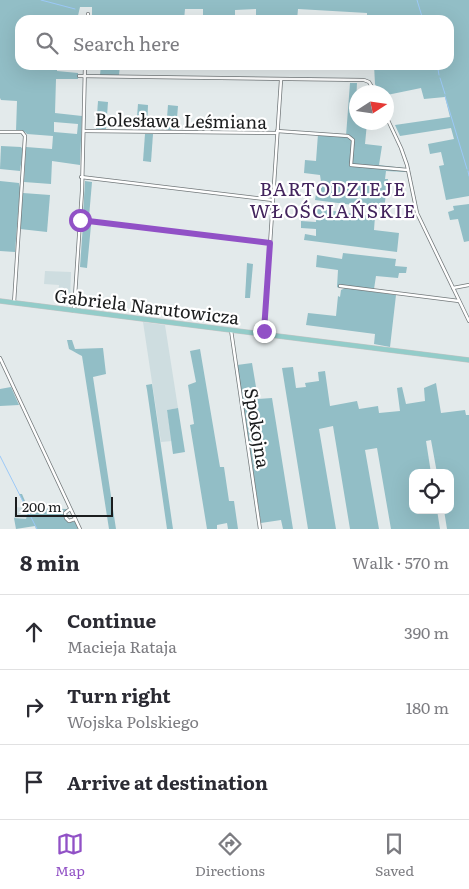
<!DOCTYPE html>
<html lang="en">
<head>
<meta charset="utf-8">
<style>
  :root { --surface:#fff; --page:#f2f2f3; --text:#2b2b33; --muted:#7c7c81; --line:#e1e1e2; --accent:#9151c6 }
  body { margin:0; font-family:Literata,serif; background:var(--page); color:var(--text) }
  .controls { position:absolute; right:15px; bottom:15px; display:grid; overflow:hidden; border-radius:10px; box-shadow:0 5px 20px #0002 }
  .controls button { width:45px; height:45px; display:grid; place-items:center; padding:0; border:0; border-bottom:1px solid var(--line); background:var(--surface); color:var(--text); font:25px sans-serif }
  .compass { position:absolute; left:349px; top:85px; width:45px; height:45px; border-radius:50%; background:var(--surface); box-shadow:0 5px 20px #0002; rotate:78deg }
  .scale { position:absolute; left:15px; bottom:12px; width:98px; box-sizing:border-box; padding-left:5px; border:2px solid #1b1d1e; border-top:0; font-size:14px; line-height:18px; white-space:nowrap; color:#1b1d1e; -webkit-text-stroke:4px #fff; paint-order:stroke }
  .stop { position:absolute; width:15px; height:15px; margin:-11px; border:4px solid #9151c6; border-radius:50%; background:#fff }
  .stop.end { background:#9151c6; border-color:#fff; box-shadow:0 1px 5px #0008 }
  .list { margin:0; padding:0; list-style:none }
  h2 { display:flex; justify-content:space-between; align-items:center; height:65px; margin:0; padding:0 20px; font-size:21px }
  h2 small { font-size:16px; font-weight:400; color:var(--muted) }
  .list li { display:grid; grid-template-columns:32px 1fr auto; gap:15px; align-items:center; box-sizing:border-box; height:75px; padding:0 20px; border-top:1px solid var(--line) }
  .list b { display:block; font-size:19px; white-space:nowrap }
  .list p { margin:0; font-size:16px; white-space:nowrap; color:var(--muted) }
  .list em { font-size:16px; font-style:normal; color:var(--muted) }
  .icon { flex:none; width:28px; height:28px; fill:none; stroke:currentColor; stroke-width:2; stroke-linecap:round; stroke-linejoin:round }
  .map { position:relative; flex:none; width:469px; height:529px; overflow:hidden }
  .search { position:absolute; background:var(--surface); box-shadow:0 5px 20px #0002; left:15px; right:15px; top:15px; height:55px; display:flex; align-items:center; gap:12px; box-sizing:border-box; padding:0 18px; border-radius:15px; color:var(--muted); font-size:19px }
  .sheet { height:290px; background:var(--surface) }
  nav { display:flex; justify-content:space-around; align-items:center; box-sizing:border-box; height:70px; border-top:1px solid var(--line); background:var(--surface); font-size:14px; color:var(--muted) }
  nav a { display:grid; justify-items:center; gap:2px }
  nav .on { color:var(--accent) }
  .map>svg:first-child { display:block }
  .built { fill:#cedde0 }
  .green { fill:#92bec6; fill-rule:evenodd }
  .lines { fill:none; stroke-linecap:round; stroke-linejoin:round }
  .stream { stroke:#9cc9f7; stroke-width:1 }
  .street-casing { stroke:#72787a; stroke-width:4 }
  .primary-casing { stroke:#c4c4c4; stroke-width:5.5 }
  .street { stroke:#fff; stroke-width:2.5 }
  .primary { stroke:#93ccc9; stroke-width:4.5 }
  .route { stroke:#9151c6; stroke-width:6 }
  .labels { text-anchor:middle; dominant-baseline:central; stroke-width:4.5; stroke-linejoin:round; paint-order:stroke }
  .street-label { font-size:18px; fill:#1b1d1e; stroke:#fff }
  .neighbourhood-label { font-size:19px; letter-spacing:1px; fill:#43245d; stroke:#fff }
</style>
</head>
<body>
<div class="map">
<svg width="469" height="529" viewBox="0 0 469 529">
  <rect width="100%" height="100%" fill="#e3eaeb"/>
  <!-- built -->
  <g class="built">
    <path d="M45,271L71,272L70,305L68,306L57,305L59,285L44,284Z"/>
    <path d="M143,322L165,325L178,408L167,410L172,441L161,442Z"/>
    <path d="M15,507L26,508L28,512L27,519L14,518Z"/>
  </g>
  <!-- green -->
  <g class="green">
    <path d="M0,0H469V196L446,200L439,166L444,165L441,152L430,154L428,144L454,139L451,128L400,136L395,125L450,117L445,97L424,99L421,88L387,95L386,92H378L375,84L374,65H449V20H367V13L298,9L297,20H256V9L235,10V20H203V9H185L184,20H92V7H80L77,20H20V65H57V71L78,73V79H56L55,113L82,116L80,165L52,161L51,184L24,182L26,147L52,149L53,136L27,134L25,132L16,131L17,101L1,100L0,98ZM54,122L78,124L77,134L54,132Z"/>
    <path d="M101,65H120L119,75H100Z"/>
    <path d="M350,83H357L355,121L367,123L365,144L382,146L379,165L404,168L405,172L386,171L385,179H388L384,209L315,200L317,188H322L320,175L304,173L305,160L316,161L318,134L346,136Z"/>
    <path d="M98,101L108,102L106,129H96Z"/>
    <path d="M138,104L148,105L147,129H136Z"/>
    <path d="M168,105L178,106L176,130H166Z"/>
    <path d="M145,134H153L151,162L143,161Z"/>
    <path d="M1,146L21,147L23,150L20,171L0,169Z"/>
    <path d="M0,181L19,183L20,188L15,252L0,251Z"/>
    <path d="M85,181L92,182L89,217L83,216Z"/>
    <path d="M23,193L50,195L47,232L20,229Z"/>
    <path d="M469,204V241L464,242L458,219L450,220L448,212L454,210L453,206Z"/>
    <path d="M317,209L375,216L374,230L399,233L397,252L304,240L305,234L316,236V229L301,228V221L316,222Z"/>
    <path d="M83,224L91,225L87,268L80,267Z"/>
    <path d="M343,253L396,259L395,266L407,267L406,273H399L398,278L376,276L374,289L339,285V288L337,287L338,270L316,267L317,255L342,259Z"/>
    <path d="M247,263L253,264L250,298H245Z"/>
    <path d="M345,288L396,295L390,347L374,344L375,334L306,325L308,313L336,316L338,296L340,297L341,290Z"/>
    <path d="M67,340H72L75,349L103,348L106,374L93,377L116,529H109L82,356C77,354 74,351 69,349Z"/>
    <path d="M200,349L220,467H224L229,501H234L238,529H228L227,523L217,525V529H207L190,425L194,424L188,385L196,382L190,351Z"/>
    <path d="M252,363L258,399L272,398L293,529H283L281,520L261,523L237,365Z"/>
    <path d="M293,367L296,388L306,387L305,383L319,381L318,372L325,371L330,406L357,401L359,409L378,406L379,413L400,411L397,388L402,387L406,404L425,401L424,388L436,383L441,413L465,410L466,415H469V529H447L444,510H450V473H437L431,440L426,441L431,473H413V510H437L440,529H391L377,448L365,450L379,529H350L333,426L319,429L336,529H308L282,368Z"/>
    <path d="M152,384L173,529H167L147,390L146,385Z"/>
    <path d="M11,387L19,405L0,406V389Z"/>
    <path d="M178,408L185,452L173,454L167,410Z"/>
    <path d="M19,494H22L28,508L67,509L64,514L65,519L69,522H75L78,529H36L35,526L16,529L14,518L26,519L28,512Z"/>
  </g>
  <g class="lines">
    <!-- stream -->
    <g class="stream">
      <path d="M41,0L75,9"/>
      <path d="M417,0L423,20"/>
      <path d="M436,65L437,66"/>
      <path d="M438,69L439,75"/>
      <path d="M440,78L445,94"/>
      <path d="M445,96L467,169"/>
      <path d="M468,171L469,176"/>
      <path d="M0,456L37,529"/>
    </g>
    <!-- street casing -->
    <g class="street-casing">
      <g id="street">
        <path d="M88,20V14"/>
        <path d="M79,76L364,80L369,82L375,92"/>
        <path d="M386,116L401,148L407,165L417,213L469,321"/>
        <path d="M84,131L277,133"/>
        <path d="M277,131L348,136L353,140L351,165L408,170"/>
        <path d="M0,132H22L25,136L14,303"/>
        <path d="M81,177L273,200"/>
        <path d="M80,220L270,243"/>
        <path d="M340,286L459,301"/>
        <path d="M453,288L469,285"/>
        <path d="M74,311L82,191L85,65"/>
        <path d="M231,330L260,529"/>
        <path d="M264,334L281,80"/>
        <path d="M0,358L80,529"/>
        <path d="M70,509L65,513L66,518L69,521L75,519"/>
      </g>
    </g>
    <!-- primary casing -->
    <g class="primary-casing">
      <path id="primary" d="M0,301L469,360"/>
    </g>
    <!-- street -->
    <use href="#street" class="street"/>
    <!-- primary -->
    <use href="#primary" class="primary"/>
  </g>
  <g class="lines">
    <!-- route -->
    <path class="route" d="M80,220L270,243L264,331"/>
  </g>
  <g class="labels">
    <!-- street labels -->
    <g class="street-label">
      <text transform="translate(181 120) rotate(1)">Bolesława Leśmiana</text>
      <text transform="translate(147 306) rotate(7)">Gabriela Narutowicza</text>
      <text transform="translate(258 428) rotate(81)">Spokojna</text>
    </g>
    <!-- neighbourhood labels -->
    <g class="neighbourhood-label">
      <text x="333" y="188">BARTODZIEJE<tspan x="333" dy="22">WŁOŚCIAŃSKIE</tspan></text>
    </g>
  </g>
</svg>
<div class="controls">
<button><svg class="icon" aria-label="locate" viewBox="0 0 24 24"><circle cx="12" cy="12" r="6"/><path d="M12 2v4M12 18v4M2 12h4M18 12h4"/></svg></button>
</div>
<svg class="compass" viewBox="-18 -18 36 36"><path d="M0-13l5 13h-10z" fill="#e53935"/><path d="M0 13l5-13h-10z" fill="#7c7c81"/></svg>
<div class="scale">200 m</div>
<div class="stop" style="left:80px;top:220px"></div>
<div class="stop end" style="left:264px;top:331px"></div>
<div class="search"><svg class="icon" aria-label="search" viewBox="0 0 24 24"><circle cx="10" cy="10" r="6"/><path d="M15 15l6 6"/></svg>Search here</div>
</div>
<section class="sheet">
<h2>8 min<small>Walk · 570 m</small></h2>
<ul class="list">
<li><svg class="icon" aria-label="ahead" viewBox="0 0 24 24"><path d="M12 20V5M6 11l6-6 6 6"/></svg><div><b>Continue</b><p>Macieja Rataja</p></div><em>390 m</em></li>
<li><svg class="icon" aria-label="right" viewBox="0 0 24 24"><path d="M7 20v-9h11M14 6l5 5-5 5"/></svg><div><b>Turn right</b><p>Wojska Polskiego</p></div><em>180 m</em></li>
<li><svg class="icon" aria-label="arrive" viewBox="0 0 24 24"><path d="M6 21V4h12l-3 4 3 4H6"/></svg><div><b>Arrive at destination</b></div></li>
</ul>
</section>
<nav>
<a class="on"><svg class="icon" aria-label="map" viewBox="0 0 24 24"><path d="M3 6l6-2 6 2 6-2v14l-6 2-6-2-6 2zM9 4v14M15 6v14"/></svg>Map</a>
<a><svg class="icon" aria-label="directions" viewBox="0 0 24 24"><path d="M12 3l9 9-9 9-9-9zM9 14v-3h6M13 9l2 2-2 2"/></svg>Directions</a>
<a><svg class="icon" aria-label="saved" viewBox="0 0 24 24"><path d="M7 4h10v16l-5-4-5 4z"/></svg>Saved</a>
</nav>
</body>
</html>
